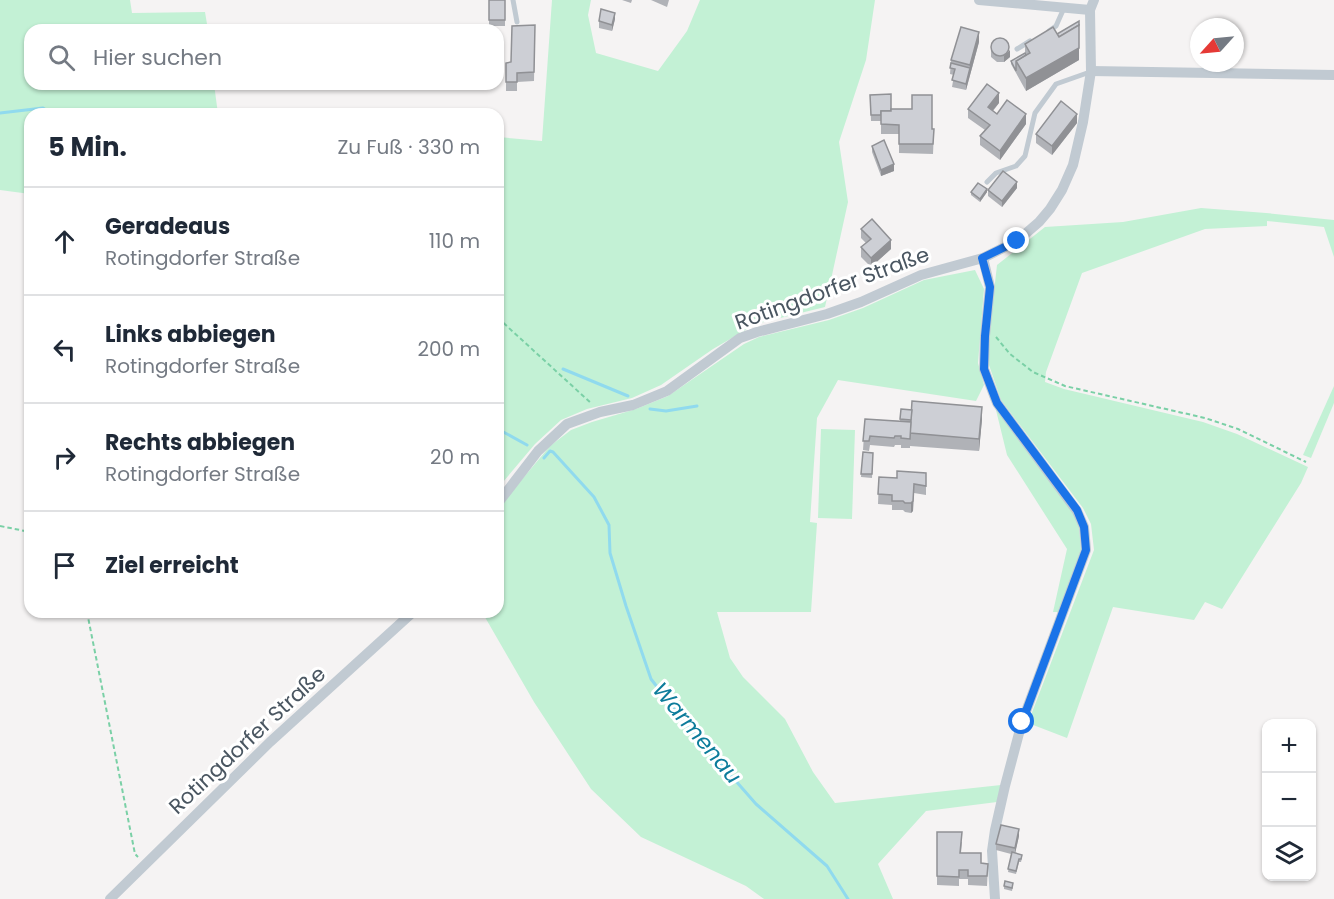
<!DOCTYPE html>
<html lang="de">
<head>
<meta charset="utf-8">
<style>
  :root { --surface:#fff; --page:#f6f6f7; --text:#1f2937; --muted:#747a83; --line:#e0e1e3 }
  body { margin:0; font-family:Poppins,sans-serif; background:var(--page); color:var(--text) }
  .controls { position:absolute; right:18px; bottom:18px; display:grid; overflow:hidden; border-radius:12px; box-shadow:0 2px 4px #0004 }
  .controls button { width:54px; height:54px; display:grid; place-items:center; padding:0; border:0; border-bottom:2px solid var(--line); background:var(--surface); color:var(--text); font:30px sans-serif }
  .compass { position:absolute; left:1190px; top:18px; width:54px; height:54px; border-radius:50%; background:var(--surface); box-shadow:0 2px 4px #0004; rotate:243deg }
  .stop { position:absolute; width:18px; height:18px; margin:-14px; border:4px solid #1a73e8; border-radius:50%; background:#fff }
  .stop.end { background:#1a73e8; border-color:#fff; box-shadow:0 2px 6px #0008 }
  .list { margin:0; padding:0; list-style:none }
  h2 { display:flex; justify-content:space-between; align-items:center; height:78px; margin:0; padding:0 24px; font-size:26px }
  h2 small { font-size:20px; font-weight:400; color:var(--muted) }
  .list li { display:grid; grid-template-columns:39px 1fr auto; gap:18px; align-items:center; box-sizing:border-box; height:108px; padding:0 24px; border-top:2px solid var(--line) }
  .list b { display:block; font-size:22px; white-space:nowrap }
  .list p { margin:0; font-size:20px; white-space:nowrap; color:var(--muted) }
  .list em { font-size:20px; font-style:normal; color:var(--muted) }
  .icon { flex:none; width:33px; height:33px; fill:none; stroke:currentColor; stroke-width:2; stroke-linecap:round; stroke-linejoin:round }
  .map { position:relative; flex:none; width:1334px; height:899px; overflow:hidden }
  .search { position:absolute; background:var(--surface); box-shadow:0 2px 4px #0004; left:24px; top:24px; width:480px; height:66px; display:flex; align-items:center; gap:15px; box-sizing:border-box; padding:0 21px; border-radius:18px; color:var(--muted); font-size:22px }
  .panel { position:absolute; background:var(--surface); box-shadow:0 2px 4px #0004; left:24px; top:108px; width:480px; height:510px; border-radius:18px }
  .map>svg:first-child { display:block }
  .green { fill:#c3f1d5 }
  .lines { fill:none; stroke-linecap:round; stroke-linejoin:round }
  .stream { stroke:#90daee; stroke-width:3 }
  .path { stroke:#7ad0a6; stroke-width:2; stroke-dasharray:4.5 3; stroke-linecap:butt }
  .lane { stroke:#c1cad2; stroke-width:5 }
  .street { stroke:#c1cad2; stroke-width:10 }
  .wall { fill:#b0b2b7 }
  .shaded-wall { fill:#909195 }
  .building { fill:#cdcfd5; stroke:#909195; stroke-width:1.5 }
  .route { stroke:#1a73e8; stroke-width:8 }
  .labels { text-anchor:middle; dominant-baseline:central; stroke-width:6; stroke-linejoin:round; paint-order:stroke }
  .street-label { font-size:21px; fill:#4a5661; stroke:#fff }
  .water-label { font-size:22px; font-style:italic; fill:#0c7c9b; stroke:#fff }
</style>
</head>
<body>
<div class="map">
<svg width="1334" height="899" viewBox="0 0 1334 899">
  <rect width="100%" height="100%" fill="#f5f3f3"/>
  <!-- green -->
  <g class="green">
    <path d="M0,0H130L132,13L205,12L208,30H30V84H214L218,114H30V194L0,190Z"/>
    <path d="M552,0H591L588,15L596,53L658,71L687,31L700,0H875L866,60L839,142L848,202L825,307L756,324L713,349L661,385L632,398L587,409L561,420L535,444L498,488V137L542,141Z"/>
    <path d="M1201,208L1266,213L1334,220V257L1324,227L1267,221V226L1205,229L1082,273L1046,372L1045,382L1064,389L1203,422L1237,434L1308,467L1301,483L1222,609L1205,602L1194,620L1113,607L1067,738L1028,723L1094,550L1091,524L1083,508L1001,400L989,365V336L997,265L1045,227L1123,222Z"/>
    <path d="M975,270L984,289L978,363L984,385L976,401L838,380L817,418L810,522L817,523L811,612H717L730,658L743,677L785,719L813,772L835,803L1001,785L997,802L926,811L878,864L893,899H764L746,886L641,837L591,789L534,702L482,612H498V508L550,446L571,430L592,422L636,409L668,396L744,344L759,337L829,320L863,308L924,280Z"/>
    <path d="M1334,386V403L1311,458L1303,455Z"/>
    <path d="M995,406L1073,512L1079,527L1081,550L1059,612H1053L1067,549L1007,455Z"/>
    <path d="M821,429L855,430L852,519L818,518Z"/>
  </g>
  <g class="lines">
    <!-- stream -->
    <g class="stream">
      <path d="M0,113L43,108L52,114"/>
      <path d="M563,369L628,396"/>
      <path d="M650,409L666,411L697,406"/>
      <path d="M498,429L527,445"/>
      <path d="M544,458L550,451L553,452L594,497L609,525L610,553L626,606L651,679L685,723L756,804L827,866L848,899"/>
    </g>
    <!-- path -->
    <g class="path">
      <path d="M498,318L592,404"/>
      <path d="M996,337L1010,354L1033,372L1065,386L1205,418L1238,429L1306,462"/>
      <path d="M0,526L30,532"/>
      <path d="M87,612L135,854L138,857"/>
    </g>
    <!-- lane -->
    <g class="lane">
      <path d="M513,0L517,22"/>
      <path d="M1049,31L1056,26L1064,8"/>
      <path d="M1017,49L1030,41"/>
      <path d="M987,182L996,173L1016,166L1025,156L1035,113L1056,84L1090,72"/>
    </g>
    <!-- street -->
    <g class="street">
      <path d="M979,0L1090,10"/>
      <path d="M1091,71L1334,75"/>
      <path d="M983,258L990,287L985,336L984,369L995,398L997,403L1077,511L1084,527L1086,550L1022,722L1005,786L995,830L992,851L995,899"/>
      <path d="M498,503L538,451L567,424L600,412L633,405L667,391L740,338L757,332L827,314L861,302L921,275L983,258L1017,241L1039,222L1050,209L1062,190L1073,165L1083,122L1091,71L1090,10L1094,0"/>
      <path d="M110,899L270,742L413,612"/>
    </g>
  </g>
  <!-- wall -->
  <g class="wall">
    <rect x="489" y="0" width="16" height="26"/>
    <path d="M622,0H632L631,3Z"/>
    <path d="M651,0H669L667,7Z"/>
    <path d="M615,19L612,31L599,28V21Z"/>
    <path d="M535,25L534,81L517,82V91H506V63L511,62Z"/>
    <path d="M1057,34L1079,60L1026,91L1011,64V61L1025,53V44Z"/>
    <path d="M979,42L966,90L952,87L954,75L950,74L951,60Z"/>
    <path d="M991,43L1010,57L1004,62H997L991,57Z"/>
    <path d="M870,95L891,111L934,129L933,154L899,153V134H881V121H871Z"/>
    <path d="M999,103L993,111L997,114L1026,124L1000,160L980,145V136L985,130L968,118V109Z"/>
    <path d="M1077,123L1052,155L1036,143V134Z"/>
    <path d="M872,146L894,171L881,176L872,152Z"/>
    <path d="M1017,188L1002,207L988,196V190Z"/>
    <path d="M971,192H987L980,202L971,195Z"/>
    <path d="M861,229L891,249L871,267L861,257V247L866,243L861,238Z"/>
    <path d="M901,409L982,419L979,451L910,446V448H901V445H895L894,447L870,445L869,451L863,450L865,419L900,421Z"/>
    <path d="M863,452L873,453L872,478L861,477Z"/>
    <path d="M879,477L926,486V495L914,493L913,511L911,513L905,512L903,510H892V505L878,504Z"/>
    <path d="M937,832L962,842L961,853L981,863L988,864L987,886L968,885V879H959V886L937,885Z"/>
    <path d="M1019,836L1015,853L1022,858L1021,862H1019L1016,874L1008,872L1011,854L996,850V844Z"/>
    <path d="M1004,886H1013L1012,891L1004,889Z"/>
  </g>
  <!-- shaded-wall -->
  <g class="shaded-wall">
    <path d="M615,13V19L612,31V25Z"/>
    <path d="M979,32V42L966,90V84L970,65Z"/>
    <path d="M1079,48V60L1026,91V78Z"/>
    <path d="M1010,50V57L1004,62V56Z"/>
    <path d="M999,93V103L988,116V107Z"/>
    <path d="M1026,114V124L1000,160V151Z"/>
    <path d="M1077,114V123L1052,155V146Z"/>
    <path d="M894,164V171L881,176V170Z"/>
    <path d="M1017,182V188L1002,207V201Z"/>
    <path d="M987,189V192L980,202V199Z"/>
    <path d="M891,240V249L871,267V258Z"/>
    <path d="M982,407V419L979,451V439Z"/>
    <path d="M914,484L913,511L911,513V503Z"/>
    <path d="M1019,829V836L1015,854V848Z"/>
  </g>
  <!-- building -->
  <g class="building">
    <rect x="489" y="0" width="16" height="20"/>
    <path d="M601,9L615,13L612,25L599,21Z"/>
    <path d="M1079,21V25L1059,37L1057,34Z"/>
    <path d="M535,25L534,72L517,73V82H506V63L511,62L512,26Z"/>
    <path d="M1079,25V48L1026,78L1016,61L1030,53L1025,44L1053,27L1059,37Z"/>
    <path d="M961,27L979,32L970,65L951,60Z"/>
    <circle cx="1000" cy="47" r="9"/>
    <path d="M1025,53L1026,55L1016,61V71L1011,61Z"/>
    <path d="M951,63L970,68L966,84L952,80L955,69L950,68Z"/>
    <path d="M987,84L999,93L988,107L997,114L1007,100L1026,114L1000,151L980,136L990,125L968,109Z"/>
    <path d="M891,94V111H881V115H871L870,95Z"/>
    <path d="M912,95H932V129H934L933,144H899V125L881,124V111H891V109H912Z"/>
    <path d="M1061,101L1077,114L1052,146L1036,134Z"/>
    <path d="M884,140L894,164L881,170L872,146Z"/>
    <path d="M1003,171L1017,182L1002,201L988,190Z"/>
    <path d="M978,183L987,189L980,199L971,192Z"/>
    <path d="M872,219L891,240L871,258L861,247L871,239L861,229Z"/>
    <path d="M912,401L982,407L979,439L910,433Z"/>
    <path d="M901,409L912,410L911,420L900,419Z"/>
    <path d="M865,419L911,422L910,439L901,438V436H895L894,438L870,436L869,441H863Z"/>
    <path d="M863,452L873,453L872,474H861Z"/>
    <path d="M897,471L926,473V486L914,484L913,501L911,503H905L903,501H892V495L878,494L879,477L897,478Z"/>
    <path d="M1001,825L1019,829L1015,848L996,844Z"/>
    <path d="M937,832H962L960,853H981V863L988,864L987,876H968V870H959V877L937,876Z"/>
    <path d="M1012,852L1022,855L1021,859H1019L1016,871L1008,869Z"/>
    <path d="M1005,881L1013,883L1012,888L1004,886Z"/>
  </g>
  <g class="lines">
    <!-- route -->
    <path class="route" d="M1017,241L982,258L990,287L985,336L984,369L997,403L1077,510L1084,527L1086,550L1022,722"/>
  </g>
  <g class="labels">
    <!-- street labels -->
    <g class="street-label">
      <text transform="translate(832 288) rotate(-20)">Rotingdorfer Straße</text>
      <text transform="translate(247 740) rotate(-43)">Rotingdorfer Straße</text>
    </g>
    <!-- water labels -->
    <g class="water-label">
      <text transform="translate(697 733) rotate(50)">Warmenau</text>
    </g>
  </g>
</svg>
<div class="controls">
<button>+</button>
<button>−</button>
<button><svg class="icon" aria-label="layers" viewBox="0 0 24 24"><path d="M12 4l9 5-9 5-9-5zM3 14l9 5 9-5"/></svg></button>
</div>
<svg class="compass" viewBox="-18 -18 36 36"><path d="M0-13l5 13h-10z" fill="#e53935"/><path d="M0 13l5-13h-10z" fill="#747a83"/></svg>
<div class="stop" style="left:1022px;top:722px"></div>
<div class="stop end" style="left:1017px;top:241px"></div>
<div class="search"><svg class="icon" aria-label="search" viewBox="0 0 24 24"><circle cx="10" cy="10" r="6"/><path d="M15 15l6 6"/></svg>Hier suchen</div>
<section class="panel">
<h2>5 Min.<small>Zu Fuß · 330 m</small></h2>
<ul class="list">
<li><svg class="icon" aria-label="ahead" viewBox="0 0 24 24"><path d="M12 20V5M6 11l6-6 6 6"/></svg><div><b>Geradeaus</b><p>Rotingdorfer Straße</p></div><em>110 m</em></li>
<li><svg class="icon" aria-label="left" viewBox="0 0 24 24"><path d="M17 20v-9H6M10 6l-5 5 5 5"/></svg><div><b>Links abbiegen</b><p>Rotingdorfer Straße</p></div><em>200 m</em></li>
<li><svg class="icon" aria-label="right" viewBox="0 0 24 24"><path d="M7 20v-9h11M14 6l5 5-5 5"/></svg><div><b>Rechts abbiegen</b><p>Rotingdorfer Straße</p></div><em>20 m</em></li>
<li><svg class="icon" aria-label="arrive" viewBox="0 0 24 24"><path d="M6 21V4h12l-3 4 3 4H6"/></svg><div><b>Ziel erreicht</b></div></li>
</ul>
</section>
</div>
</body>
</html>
